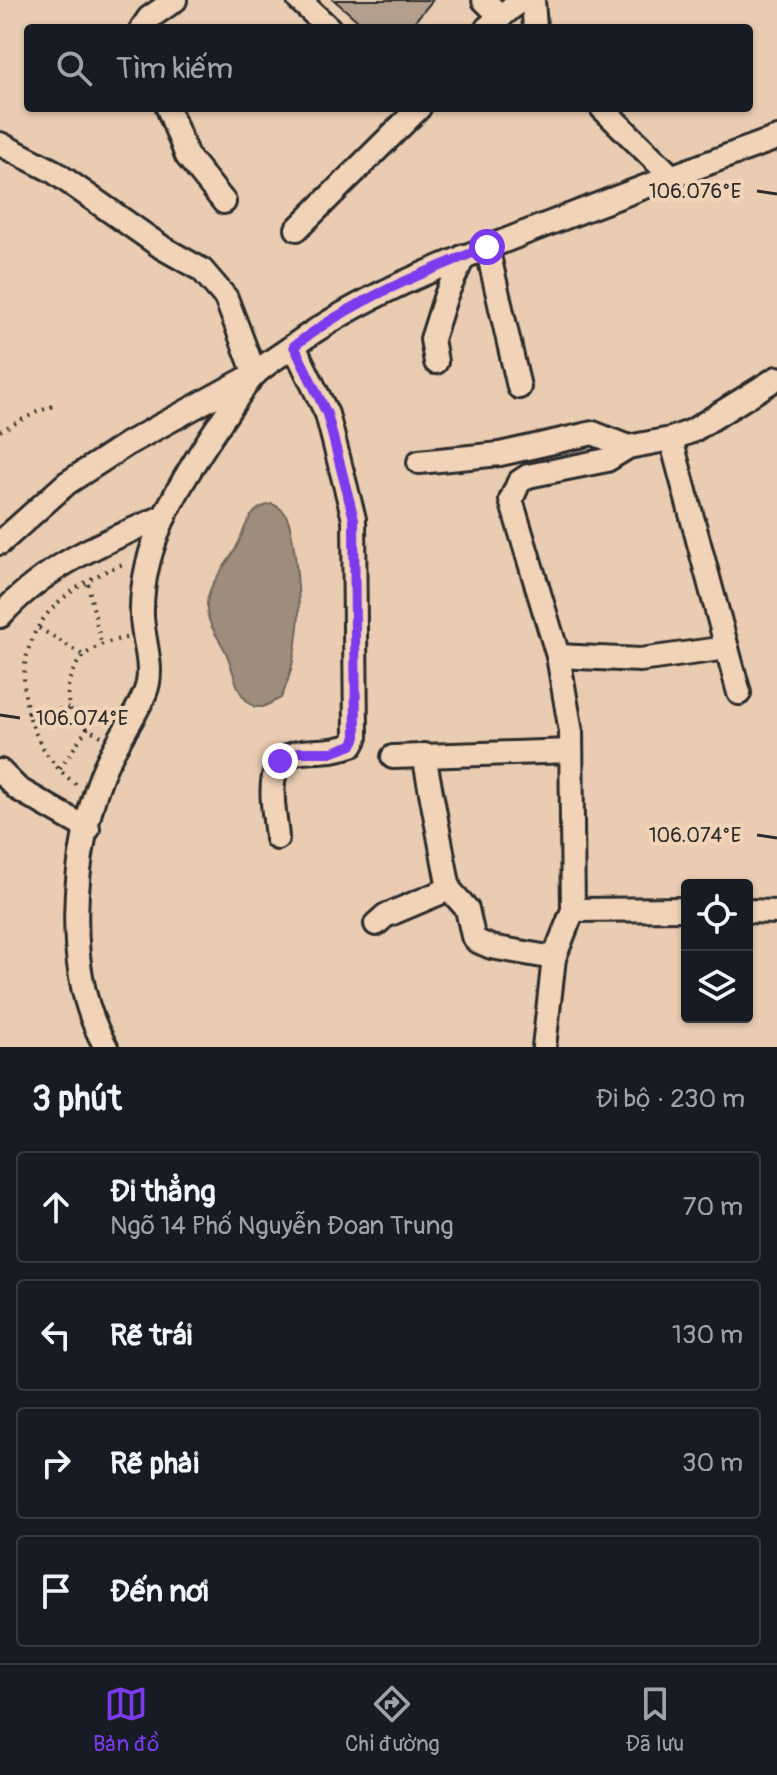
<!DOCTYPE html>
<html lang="vi">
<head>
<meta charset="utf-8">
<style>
  :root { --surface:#171b24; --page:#20242c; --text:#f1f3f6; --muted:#9ea1a6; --line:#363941; --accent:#7c3aed }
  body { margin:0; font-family:Pangolin,sans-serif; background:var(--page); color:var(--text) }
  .controls { position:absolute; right:24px; bottom:24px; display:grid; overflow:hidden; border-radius:8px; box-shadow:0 2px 6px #0004 }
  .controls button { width:72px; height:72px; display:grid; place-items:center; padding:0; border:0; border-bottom:2px solid var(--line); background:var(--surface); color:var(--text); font:40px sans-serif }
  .stop { position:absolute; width:24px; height:24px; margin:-18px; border:6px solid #7c3aed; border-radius:50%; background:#fff }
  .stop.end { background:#7c3aed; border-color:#fff; box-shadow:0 2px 8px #0008 }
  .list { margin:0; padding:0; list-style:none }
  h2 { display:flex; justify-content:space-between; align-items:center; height:104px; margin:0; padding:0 32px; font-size:34px }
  h2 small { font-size:26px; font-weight:400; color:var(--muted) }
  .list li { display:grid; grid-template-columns:52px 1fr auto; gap:24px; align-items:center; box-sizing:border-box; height:112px; margin:0 16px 16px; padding:0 16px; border:2px solid var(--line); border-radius:8px }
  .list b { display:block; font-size:30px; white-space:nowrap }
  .list p { margin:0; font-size:26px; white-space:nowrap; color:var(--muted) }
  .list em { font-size:26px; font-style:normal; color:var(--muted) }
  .icon { flex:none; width:44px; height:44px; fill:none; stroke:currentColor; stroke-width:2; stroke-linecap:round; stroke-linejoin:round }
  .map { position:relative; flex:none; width:777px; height:1047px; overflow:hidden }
  .search { position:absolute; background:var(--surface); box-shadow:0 2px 6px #0004; left:24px; right:24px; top:24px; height:88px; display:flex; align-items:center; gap:20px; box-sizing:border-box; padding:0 28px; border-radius:8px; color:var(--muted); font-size:30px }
  .sheet { height:616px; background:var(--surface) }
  nav { display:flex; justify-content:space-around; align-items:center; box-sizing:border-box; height:112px; border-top:2px solid var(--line); background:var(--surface); font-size:22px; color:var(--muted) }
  nav a { display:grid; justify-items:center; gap:4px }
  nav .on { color:var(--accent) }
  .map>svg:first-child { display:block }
  .water { fill:#9e8d7c; stroke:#70665c; stroke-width:2 }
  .building { fill:#b39f8c; stroke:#2b2b2b; stroke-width:2 }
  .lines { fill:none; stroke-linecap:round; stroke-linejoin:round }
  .minor-casing { stroke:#2b2b2b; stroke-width:28 }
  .path { stroke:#2b2b2b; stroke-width:4; stroke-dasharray:2 6; stroke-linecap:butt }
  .minor { stroke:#f1d3b7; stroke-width:22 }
  .route { stroke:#7c3aed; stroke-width:10 }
  .ticks { fill:none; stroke:#2b2b2b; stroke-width:3 }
  .ticks-label { font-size:20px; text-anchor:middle; fill:#2b2b2b; stroke:#f1d3b7; stroke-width:8; stroke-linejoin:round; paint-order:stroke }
</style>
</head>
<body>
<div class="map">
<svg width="777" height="1047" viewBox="0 0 777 1047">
  <rect width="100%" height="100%" fill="#e9ccb1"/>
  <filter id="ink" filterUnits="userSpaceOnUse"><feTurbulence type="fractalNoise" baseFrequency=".0125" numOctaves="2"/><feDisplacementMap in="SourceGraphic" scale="16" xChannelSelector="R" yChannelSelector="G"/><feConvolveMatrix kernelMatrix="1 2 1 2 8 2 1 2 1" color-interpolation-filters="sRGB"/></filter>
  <g filter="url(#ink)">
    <!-- water -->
    <path class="water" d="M272,504C277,506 283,510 286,515C295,533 301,605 298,626C296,649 291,677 281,698L263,707H255C234,694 236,675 227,655C221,640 208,626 207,610C205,586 225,568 235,550C241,539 244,526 251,516C257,508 263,506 272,504Z"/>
    <!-- building -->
    <path class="building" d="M334,0H433L409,28H366Z"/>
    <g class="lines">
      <!-- minor casing -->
      <g class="minor-casing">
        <g id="minor">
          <path d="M299,0L329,28"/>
          <path d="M484,0L501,17"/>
          <path d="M533,0L535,28"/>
          <path d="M142,28L149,18L175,0"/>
          <path d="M487,28L521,0"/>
          <path d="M168,108L187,156L224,202"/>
          <path d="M602,108L671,176"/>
          <path d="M0,144L53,171L163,248L202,270L226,298L255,374L127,444L67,483L0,543"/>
          <path d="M297,229L419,108"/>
          <path d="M487,247L519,387"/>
          <path d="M436,362L432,339L446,295L464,256"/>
          <path d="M671,439L739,693"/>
          <path d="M419,462L500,454L593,433L628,447"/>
          <path d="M0,616C46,565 103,542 165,516"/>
          <path d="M558,656L640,660L727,648"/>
          <path d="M424,755L449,889"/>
          <path d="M393,757L571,751"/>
          <path d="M0,771L18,789L88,829"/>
          <path d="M277,838C275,808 259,758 302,752C321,750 333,752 352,745L356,737L354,519L327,414L294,346"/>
          <path d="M573,910L687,909"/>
          <path d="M747,911L777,912"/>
          <path d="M376,924L385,916L449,889L467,909L473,936L477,941L491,947L554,958"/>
          <path d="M106,1047C62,973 72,852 102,774C113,746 133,721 145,693C155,669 143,642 142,616C141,582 151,546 165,515C184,476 208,440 233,404C240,394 247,381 256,373C267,363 281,355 293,346C365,294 445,264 527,232C610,200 693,168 777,138"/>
          <path d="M544,1047L554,958L573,910L571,732L558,656L511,500L519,482L528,476L607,460L628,447L671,439L692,431L777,378"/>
        </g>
      </g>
      <!-- path -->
      <g class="path">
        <path d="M0,431L37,412L56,405"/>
        <path d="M88,584L101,644"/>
        <path d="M39,628L83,655"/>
        <path d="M27,713L70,708"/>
        <path d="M101,736C92,731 81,725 75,717C68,709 67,697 68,687C74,655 96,643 126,638"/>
        <path d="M60,769L88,727"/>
        <path d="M76,784C25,748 4,664 48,613C66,592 100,571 127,563"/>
      </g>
      <!-- minor -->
      <use href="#minor" class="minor"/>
    </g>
  </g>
  <g class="lines" filter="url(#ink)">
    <!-- route -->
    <path class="route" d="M280,761L299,752H333L352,745L356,737L354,519L327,414L294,346C352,301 419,274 487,247"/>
  </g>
  <!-- ticks -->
  <path class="ticks" d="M757,191L777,194M0,715L20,718M757,835L777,838"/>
  <g class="ticks-label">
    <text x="695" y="198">106.076°E</text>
    <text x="82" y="725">106.074°E</text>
    <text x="695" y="842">106.074°E</text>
  </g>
</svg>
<div class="controls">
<button><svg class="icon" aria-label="locate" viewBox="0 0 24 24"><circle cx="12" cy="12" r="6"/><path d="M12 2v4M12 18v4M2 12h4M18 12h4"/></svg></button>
<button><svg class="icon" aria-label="layers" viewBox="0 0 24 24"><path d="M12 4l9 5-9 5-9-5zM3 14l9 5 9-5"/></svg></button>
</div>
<div class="stop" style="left:487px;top:247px"></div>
<div class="stop end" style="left:280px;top:761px"></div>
<div class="search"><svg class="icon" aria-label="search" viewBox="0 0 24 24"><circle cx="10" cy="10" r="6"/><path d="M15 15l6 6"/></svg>Tìm kiếm</div>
</div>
<section class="sheet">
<h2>3 phút<small>Đi bộ · 230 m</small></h2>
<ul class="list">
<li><svg class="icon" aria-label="ahead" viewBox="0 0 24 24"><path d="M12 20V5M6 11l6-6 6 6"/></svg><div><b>Đi thẳng</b><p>Ngõ 14 Phố Nguyễn Đoan Trung</p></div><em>70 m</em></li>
<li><svg class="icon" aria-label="left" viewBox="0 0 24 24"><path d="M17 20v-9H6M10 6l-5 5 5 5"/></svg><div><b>Rẽ trái</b></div><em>130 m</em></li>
<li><svg class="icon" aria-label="right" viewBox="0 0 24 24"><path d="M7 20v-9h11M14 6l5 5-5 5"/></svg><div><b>Rẽ phải</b></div><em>30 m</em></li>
<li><svg class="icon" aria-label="arrive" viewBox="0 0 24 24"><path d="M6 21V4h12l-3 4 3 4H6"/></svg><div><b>Đến nơi</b></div></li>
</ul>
</section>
<nav>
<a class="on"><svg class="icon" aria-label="map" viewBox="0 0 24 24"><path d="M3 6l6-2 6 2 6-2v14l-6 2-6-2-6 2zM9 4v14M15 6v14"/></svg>Bản đồ</a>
<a><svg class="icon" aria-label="directions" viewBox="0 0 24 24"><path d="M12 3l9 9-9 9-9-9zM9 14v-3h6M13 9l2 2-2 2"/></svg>Chỉ đường</a>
<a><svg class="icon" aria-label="saved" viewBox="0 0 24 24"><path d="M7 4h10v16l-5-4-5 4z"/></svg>Đã lưu</a>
</nav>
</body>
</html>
